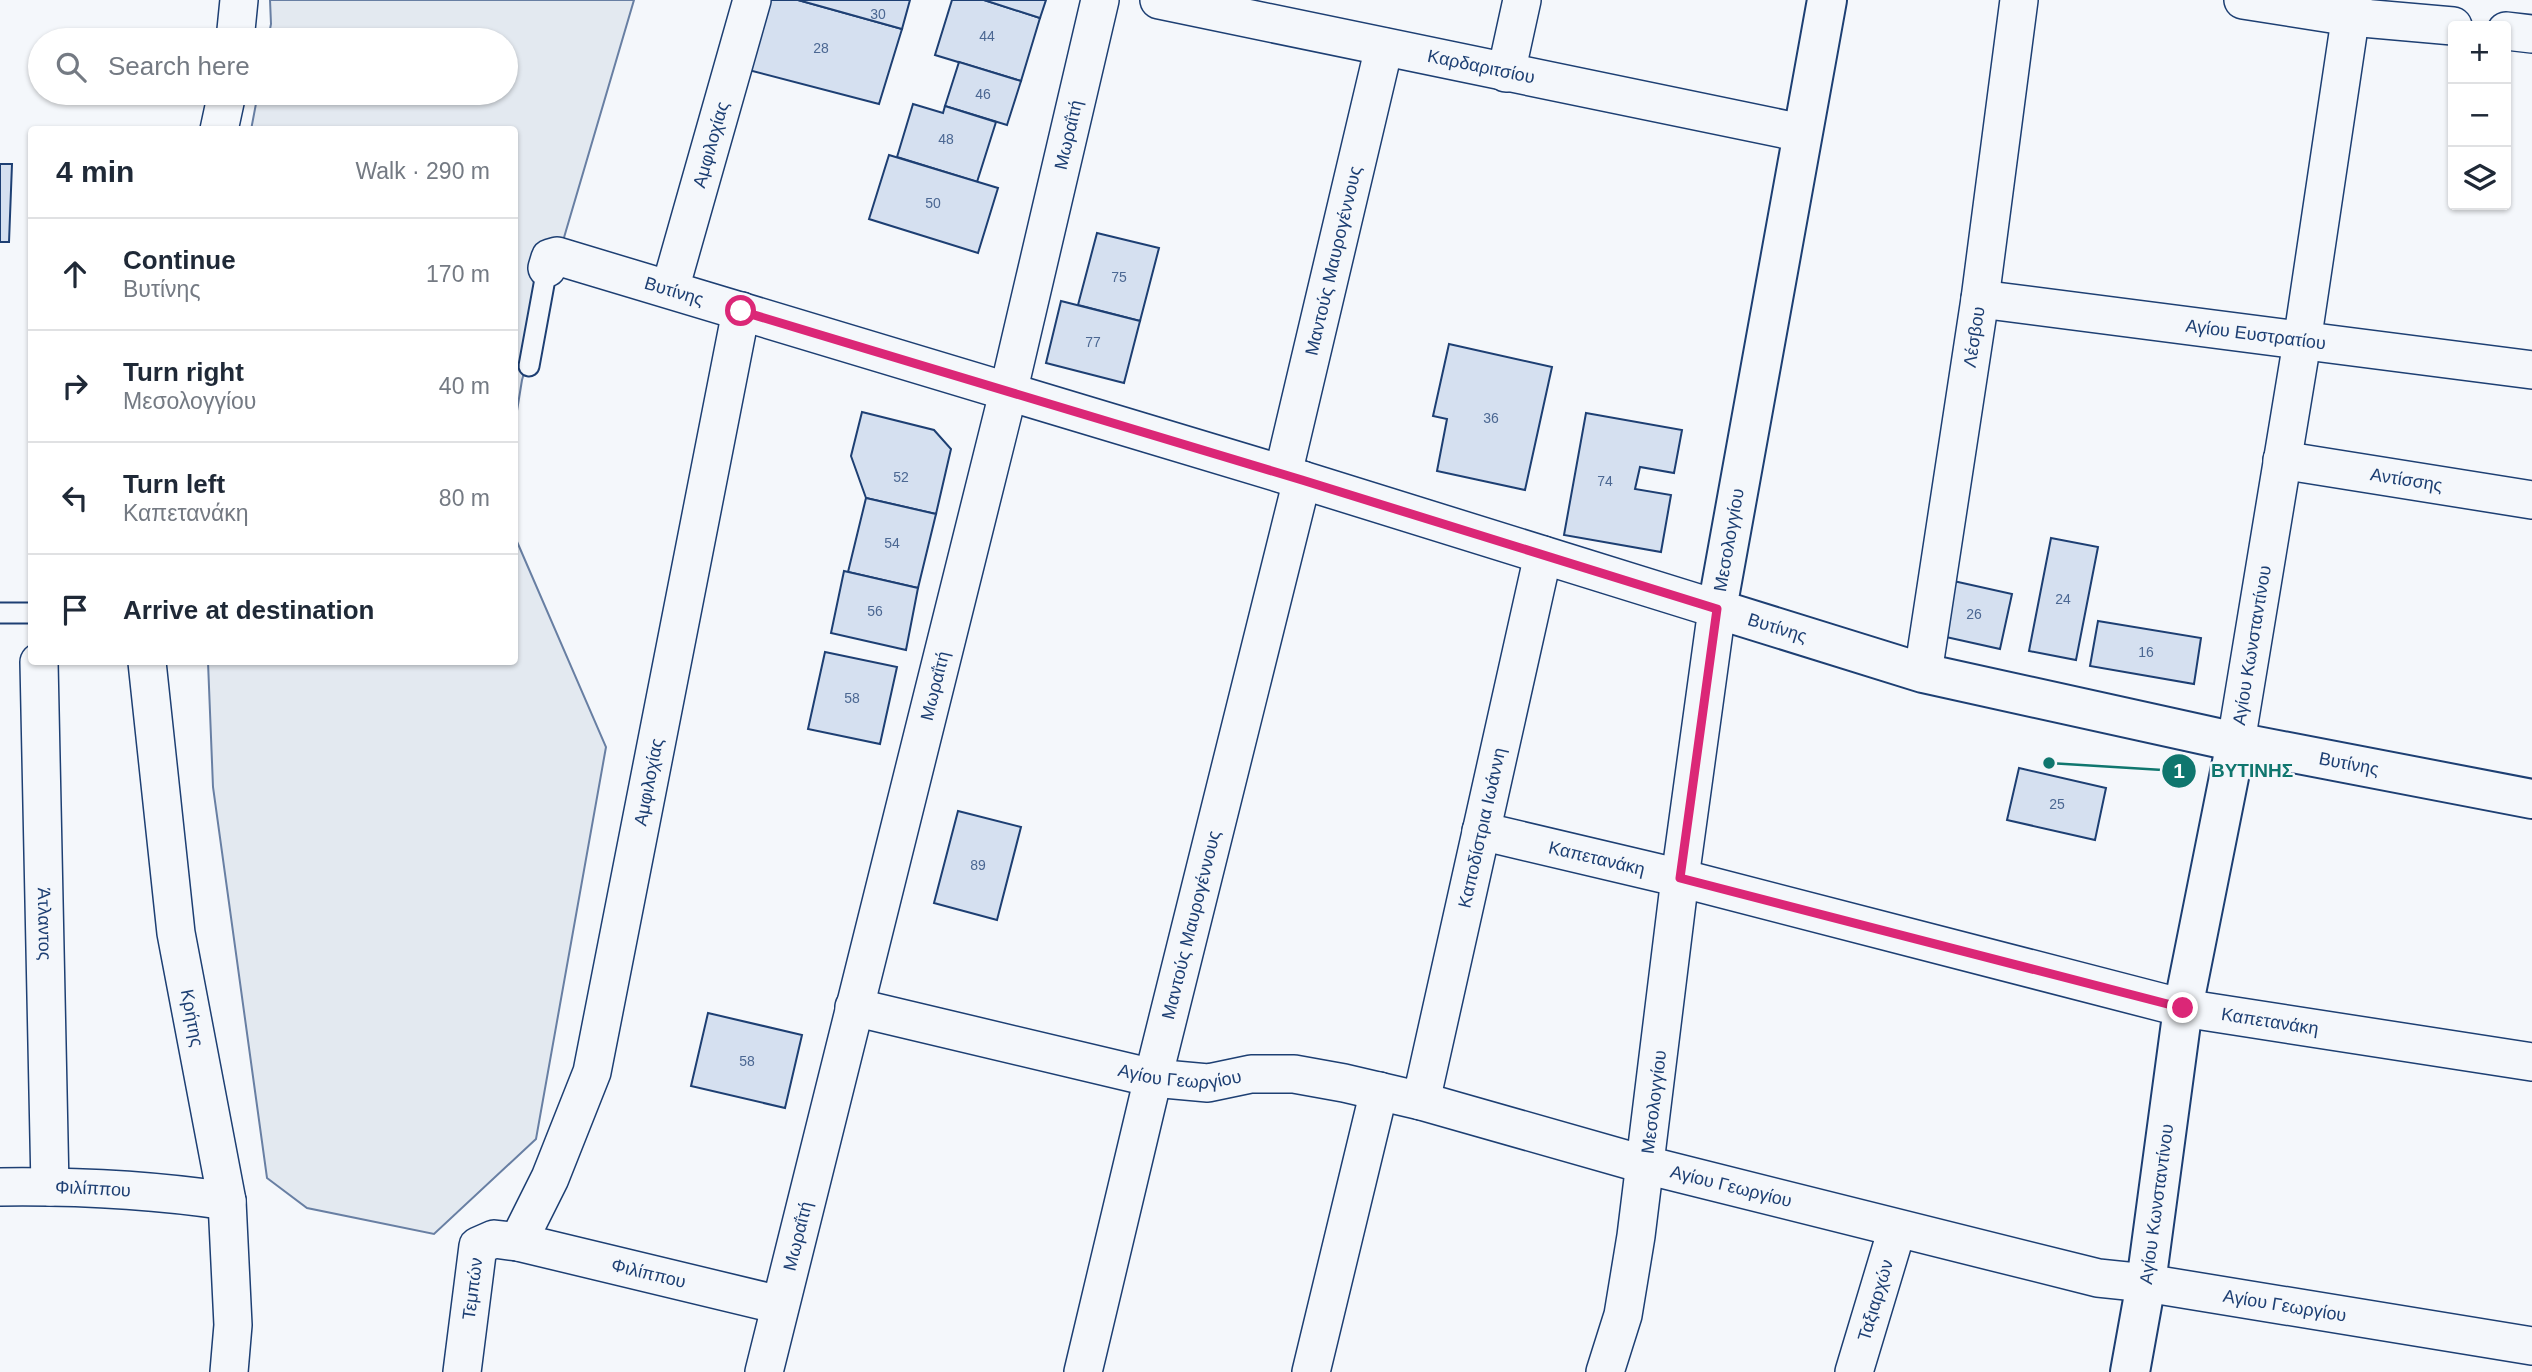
<!DOCTYPE html>
<html lang="en">
<head>
<meta charset="utf-8">
<style>
  :root { --surface:#fff; --page:#f6f6f7; --text:#1f2937; --muted:#747a83; --line:#e0e1e3 }
  body { margin:0; font-family:Arial,sans-serif; background:var(--page); color:var(--text) }
  .controls { position:absolute; right:21px; top:21px; display:grid; overflow:hidden; border-radius:7px; box-shadow:0 2px 5px #0004 }
  .controls button { width:63px; height:63px; display:grid; place-items:center; padding:0; border:0; border-bottom:2px solid var(--line); background:var(--surface); color:var(--text); font:35px sans-serif }
  .stop { position:absolute; width:21px; height:21px; margin:-16px; border:5px solid #db2777; border-radius:50%; background:#fff }
  .stop.end { background:#db2777; border-color:#fff; box-shadow:0 2px 7px #0008 }
  .list { margin:0; padding:0; list-style:none }
  h2 { display:flex; justify-content:space-between; align-items:center; height:91px; margin:0; padding:0 28px; font-size:30px }
  h2 small { font-size:23px; font-weight:400; color:var(--muted) }
  .list li { display:grid; grid-template-columns:46px 1fr auto; gap:21px; align-items:center; box-sizing:border-box; height:112px; padding:0 28px; border-top:2px solid var(--line) }
  .list b { display:block; font-size:26px; white-space:nowrap }
  .list p { margin:0; font-size:23px; white-space:nowrap; color:var(--muted) }
  .list em { font-size:23px; font-style:normal; color:var(--muted) }
  .icon { flex:none; width:38px; height:38px; fill:none; stroke:currentColor; stroke-width:2; stroke-linecap:round; stroke-linejoin:round }
  .map { position:relative; flex:none; width:2532px; height:1372px; overflow:hidden }
  .search { position:absolute; background:var(--surface); box-shadow:0 2px 5px #0004; left:28px; top:28px; width:490px; height:77px; display:flex; align-items:center; gap:18px; box-sizing:border-box; padding:0 24px; border-radius:38px; color:var(--muted); font-size:26px }
  .panel { position:absolute; background:var(--surface); box-shadow:0 2px 5px #0004; left:28px; top:126px; width:490px; height:539px; border-radius:7px }
  .map>svg:first-child { display:block }
  .green { fill:#e3e9f0; stroke:#687fa3; stroke-width:2 }
  .building { fill:#d5e0f0; stroke:#1d3f73; stroke-width:2 }
  .lines { fill:none; stroke-linecap:round; stroke-linejoin:round }
  .service-casing { stroke:#1d3f73; stroke-width:23 }
  .minor-casing { stroke:#1d3f73; stroke-width:40 }
  .tertiary-casing { stroke:#1d3f73; stroke-width:42 }
  .service { stroke:#f4f7fb; stroke-width:19 }
  .minor { stroke:#f4f7fb; stroke-width:37 }
  .tertiary { stroke:#f4f7fb; stroke-width:38 }
  .route { stroke:#db2777; stroke-width:9 }
  .labels { text-anchor:middle; dominant-baseline:central; stroke-width:5; stroke-linejoin:round; paint-order:stroke }
  .number-label { font-size:14px; fill:#4b6792 }
  .street-label { font-size:18px; fill:#1d3f73; stroke:#f4f7fb }
  .leader { fill:none; stroke:#0f766e; stroke-width:2.5 }
  .callout-dot { fill:#0f766e; stroke:#f4f7fb; stroke-width:2.5 }
  .mark-label { font-size:21px; text-anchor:middle; font-weight:bold; fill:#fff }
  .callout-label { font-size:19px; text-anchor:middle; font-weight:bold; fill:#0f766e; stroke:#f4f7fb; stroke-width:5; stroke-linejoin:round; paint-order:stroke }
</style>
</head>
<body>
<div class="map">
<svg width="2532" height="1372" viewBox="0 0 2532 1372">
  <rect width="100%" height="100%" fill="#f4f7fb"/>
  <!-- green -->
  <g class="green">
    <path d="M270,0H634L522,380L515,423L514,130H251L258,93H506V40H268L271,24Z"/>
    <path d="M515,537L606,747L536,1139L434,1234L307,1208L267,1178L213,787L208,662H514Z"/>
  </g>
  <!-- building -->
  <g class="building">
    <path d="M760,0H798L902,29L879,104L741,68Z"/>
    <path d="M798,0H910L902,29Z"/>
    <path d="M952,0H984L1040,18L1021,81L935,55Z"/>
    <path d="M984,0H1046L1040,18Z"/>
    <path d="M959,62L1021,81L1007,125L945,106Z"/>
    <path d="M913,104L943,113L945,106L996,122L977,182L897,157Z"/>
    <path d="M889,155L998,188L978,253L869,219Z"/>
    <path d="M0,164H12L9,242H0Z"/>
    <path d="M1097,233L1159,248L1140,321L1078,305Z"/>
    <path d="M1061,301L1140,321L1124,383L1046,363Z"/>
    <path d="M1449,344L1552,367L1525,490L1437,471L1447,419L1433,416Z"/>
    <path d="M862,412L934,430L951,449L936,514L866,498L851,456Z"/>
    <path d="M1586,413L1682,430L1674,473L1640,467L1635,489L1671,495L1661,552L1564,535Z"/>
    <path d="M866,498L936,514L918,588L848,572Z"/>
    <path d="M2051,538L2098,547L2076,660L2029,651Z"/>
    <path d="M844,571L918,588L906,650L831,633Z"/>
    <path d="M1949,580L2012,594L2000,649L1937,635Z"/>
    <path d="M2098,621L2201,638L2194,684L2090,666Z"/>
    <path d="M825,652L897,667L880,744L808,729Z"/>
    <path d="M2019,768L2106,788L2095,840L2007,820Z"/>
    <path d="M958,811L1021,827L997,920L934,903Z"/>
    <path d="M708,1013L802,1035L785,1108L691,1086Z"/>
  </g>
  <g class="lines">
    <!-- service casing -->
    <g class="service-casing">
      <g id="service">
        <path d="M529,366L547,268"/>
        <path d="M0,613H32"/>
      </g>
    </g>
    <!-- minor casing -->
    <g class="minor-casing">
      <g id="minor">
        <path id="s1" d="M1159,0L1802,133"/>
        <path d="M2243,0L2351,17L2453,26"/>
        <path d="M2506,31L2532,34"/>
        <path d="M235,40L239,0"/>
        <path d="M1506,73L1522,0"/>
        <path d="M219,130L227,93"/>
        <path id="s2" d="M547,268L550,258L557,256L1302,480L1717,609L1680,878L1636,1236L1623,1315L1605,1372"/>
        <path id="s3" d="M670,289L752,0"/>
        <path id="s4" d="M1980,299L2532,370"/>
        <path id="s5" d="M2282,460L2532,500"/>
        <path id="s6" d="M1283,474L1384,47"/>
        <path id="s7" d="M39,662L50,1187"/>
        <path id="s8" d="M147,662L176,933L227,1201L233,1325L229,1372"/>
        <path id="s9" d="M1923,673L1980,299L2019,0"/>
        <path id="s10" d="M2236,742L2302,342L2353,0"/>
        <path id="s11" d="M1481,831L1680,878L2183,1008L2532,1062"/>
        <path id="s12" d="M854,1007L1153,1078L1208,1083L1251,1074H1294L1344,1083L1421,1101L1646,1165L2098,1278L2146,1283L2532,1346"/>
        <path id="s13" d="M1421,1101L1543,555"/>
        <path id="s14" d="M0,1187C75,1186 152,1190 227,1201"/>
        <path id="s15" d="M518,1242L550,1178L592,1072L741,311"/>
        <path id="s16" d="M462,1372L478,1246L494,1239L518,1242L780,1305"/>
        <path id="s17" d="M764,1372L1008,393L1100,0"/>
        <path id="s18" d="M1083,1372L1153,1078L1302,480"/>
        <path d="M1311,1372L1379,1091"/>
        <path id="s19" d="M1854,1372L1897,1229"/>
      </g>
    </g>
    <!-- tertiary casing -->
    <g class="tertiary-casing">
      <g id="tertiary">
        <path id="s20" d="M1827,0L1717,609L1923,673L2236,742L2532,799"/>
        <path id="s21" d="M2130,1372L2146,1283L2183,1008L2236,742"/>
      </g>
    </g>
    <!-- service -->
    <use href="#service" class="service"/>
    <!-- minor -->
    <use href="#minor" class="minor"/>
    <!-- tertiary -->
    <use href="#tertiary" class="tertiary"/>
  </g>
  <g class="lines">
    <!-- route -->
    <path class="route" d="M741,311L1302,480L1717,609L1680,878L2183,1008"/>
  </g>
  <g class="labels">
    <!-- number labels -->
    <g class="number-label">
      <text x="878" y="14">30</text>
      <text x="987" y="36">44</text>
      <text x="821" y="48">28</text>
      <text x="983" y="94">46</text>
      <text x="946" y="139">48</text>
      <text x="933" y="203">50</text>
      <text x="1119" y="277">75</text>
      <text x="1093" y="342">77</text>
      <text x="1491" y="418">36</text>
      <text x="901" y="477">52</text>
      <text x="1605" y="481">74</text>
      <text x="892" y="543">54</text>
      <text x="2063" y="599">24</text>
      <text x="875" y="611">56</text>
      <text x="1974" y="614">26</text>
      <text x="2146" y="652">16</text>
      <text x="852" y="698">58</text>
      <text x="2057" y="804">25</text>
      <text x="978" y="865">89</text>
      <text x="747" y="1061">58</text>
    </g>
    <!-- street labels -->
    <g class="street-label">
      <text stroke="none"><textPath href="#s1" startOffset="329">Καρδαριτσίου</textPath></text>
      <text stroke="none"><textPath href="#s17" startOffset="1274">Μωραΐτή</textPath></text>
      <text stroke="none"><textPath href="#s3" startOffset="150">Αμφιλοχίας</textPath></text>
      <text stroke="none"><textPath href="#s6" startOffset="219">Μαντούς Μαυρογέννους</textPath></text>
      <text stroke="none"><textPath href="#s2" startOffset="140">Βυτίνης</textPath></text>
      <text stroke="none"><textPath href="#s4" startOffset="278">Αγίου Ευστρατίου</textPath></text>
      <text stroke="none"><textPath href="#s9" startOffset="340">Λέσβου</textPath></text>
      <text stroke="none"><textPath href="#s5" startOffset="126">Αντίσσης</textPath></text>
      <text transform="translate(1729 540) rotate(-80)">Μεσολογγίου</text>
      <text stroke="none"><textPath href="#s20" startOffset="682">Βυτίνης</textPath></text>
      <text stroke="none"><textPath href="#s10" startOffset="98">Αγίου Κωνσταντίνου</textPath></text>
      <text stroke="none"><textPath href="#s17" startOffset="707">Μωραΐτή</textPath></text>
      <text stroke="none"><textPath href="#s20" startOffset="1270">Βυτίνης</textPath></text>
      <text stroke="none"><textPath href="#s15" startOffset="481">Αμφιλοχίας</textPath></text>
      <text stroke="none"><textPath href="#s13" startOffset="280">Καποδίστρια Ιωάννη</textPath></text>
      <text stroke="none"><textPath href="#s11" startOffset="119">Καπετανάκη</textPath></text>
      <text stroke="none"><textPath href="#s7" startOffset="262">Άτλαντος</textPath></text>
      <text stroke="none"><textPath href="#s18" startOffset="460">Μαντούς Μαυρογέννους</textPath></text>
      <text stroke="none"><textPath href="#s8" startOffset="359">Κρήτης</textPath></text>
      <text stroke="none"><textPath href="#s11" startOffset="812">Καπετανάκη</textPath></text>
      <text stroke="none"><textPath href="#s12" startOffset="334">Αγίου Γεωργίου</textPath></text>
      <text transform="translate(1654 1102) rotate(-83)">Μεσολογγίου</text>
      <text stroke="none"><textPath href="#s12" startOffset="901">Αγίου Γεωργίου</textPath></text>
      <text stroke="none"><textPath href="#s14" startOffset="93">Φιλίππου</textPath></text>
      <text stroke="none"><textPath href="#s21" startOffset="170">Αγίου Κωνσταντίνου</textPath></text>
      <text stroke="none"><textPath href="#s17" startOffset="140">Μωραΐτή</textPath></text>
      <text stroke="none"><textPath href="#s16" startOffset="303">Φιλίππου</textPath></text>
      <text stroke="none"><textPath href="#s16" startOffset="84">Τεμπών</textPath></text>
      <text stroke="none"><textPath href="#s19" startOffset="75">Ταξιαρχών</textPath></text>
      <text stroke="none"><textPath href="#s12" startOffset="1468">Αγίου Γεωργίου</textPath></text>
    </g>
  </g>
  <!-- callouts -->
  <path class="leader" d="M2049 763L2179 771"/>
  <g class="callout-dot">
    <circle cx="2049" cy="763" r="7"/>
    <circle cx="2179" cy="771" r="18"/>
  </g>
  <g class="mark-label">
    <text x="2179" y="778">1</text>
  </g>
  <g class="callout-label">
    <text x="2252" y="777">ΒΥΤΙΝΗΣ</text>
  </g>
</svg>
<div class="controls">
<button>+</button>
<button>−</button>
<button><svg class="icon" aria-label="layers" viewBox="0 0 24 24"><path d="M12 4l9 5-9 5-9-5zM3 14l9 5 9-5"/></svg></button>
</div>
<div class="stop" style="left:741px;top:311px"></div>
<div class="stop end" style="left:2183px;top:1008px"></div>
<div class="search"><svg class="icon" aria-label="search" viewBox="0 0 24 24"><circle cx="10" cy="10" r="6"/><path d="M15 15l6 6"/></svg>Search here</div>
<section class="panel">
<h2>4 min<small>Walk · 290 m</small></h2>
<ul class="list">
<li><svg class="icon" aria-label="ahead" viewBox="0 0 24 24"><path d="M12 20V5M6 11l6-6 6 6"/></svg><div><b>Continue</b><p>Βυτίνης</p></div><em>170 m</em></li>
<li><svg class="icon" aria-label="right" viewBox="0 0 24 24"><path d="M7 20v-9h11M14 6l5 5-5 5"/></svg><div><b>Turn right</b><p>Μεσολογγίου</p></div><em>40 m</em></li>
<li><svg class="icon" aria-label="left" viewBox="0 0 24 24"><path d="M17 20v-9H6M10 6l-5 5 5 5"/></svg><div><b>Turn left</b><p>Καπετανάκη</p></div><em>80 m</em></li>
<li><svg class="icon" aria-label="arrive" viewBox="0 0 24 24"><path d="M6 21V4h12l-3 4 3 4H6"/></svg><div><b>Arrive at destination</b></div></li>
</ul>
</section>
</div>
</body>
</html>
